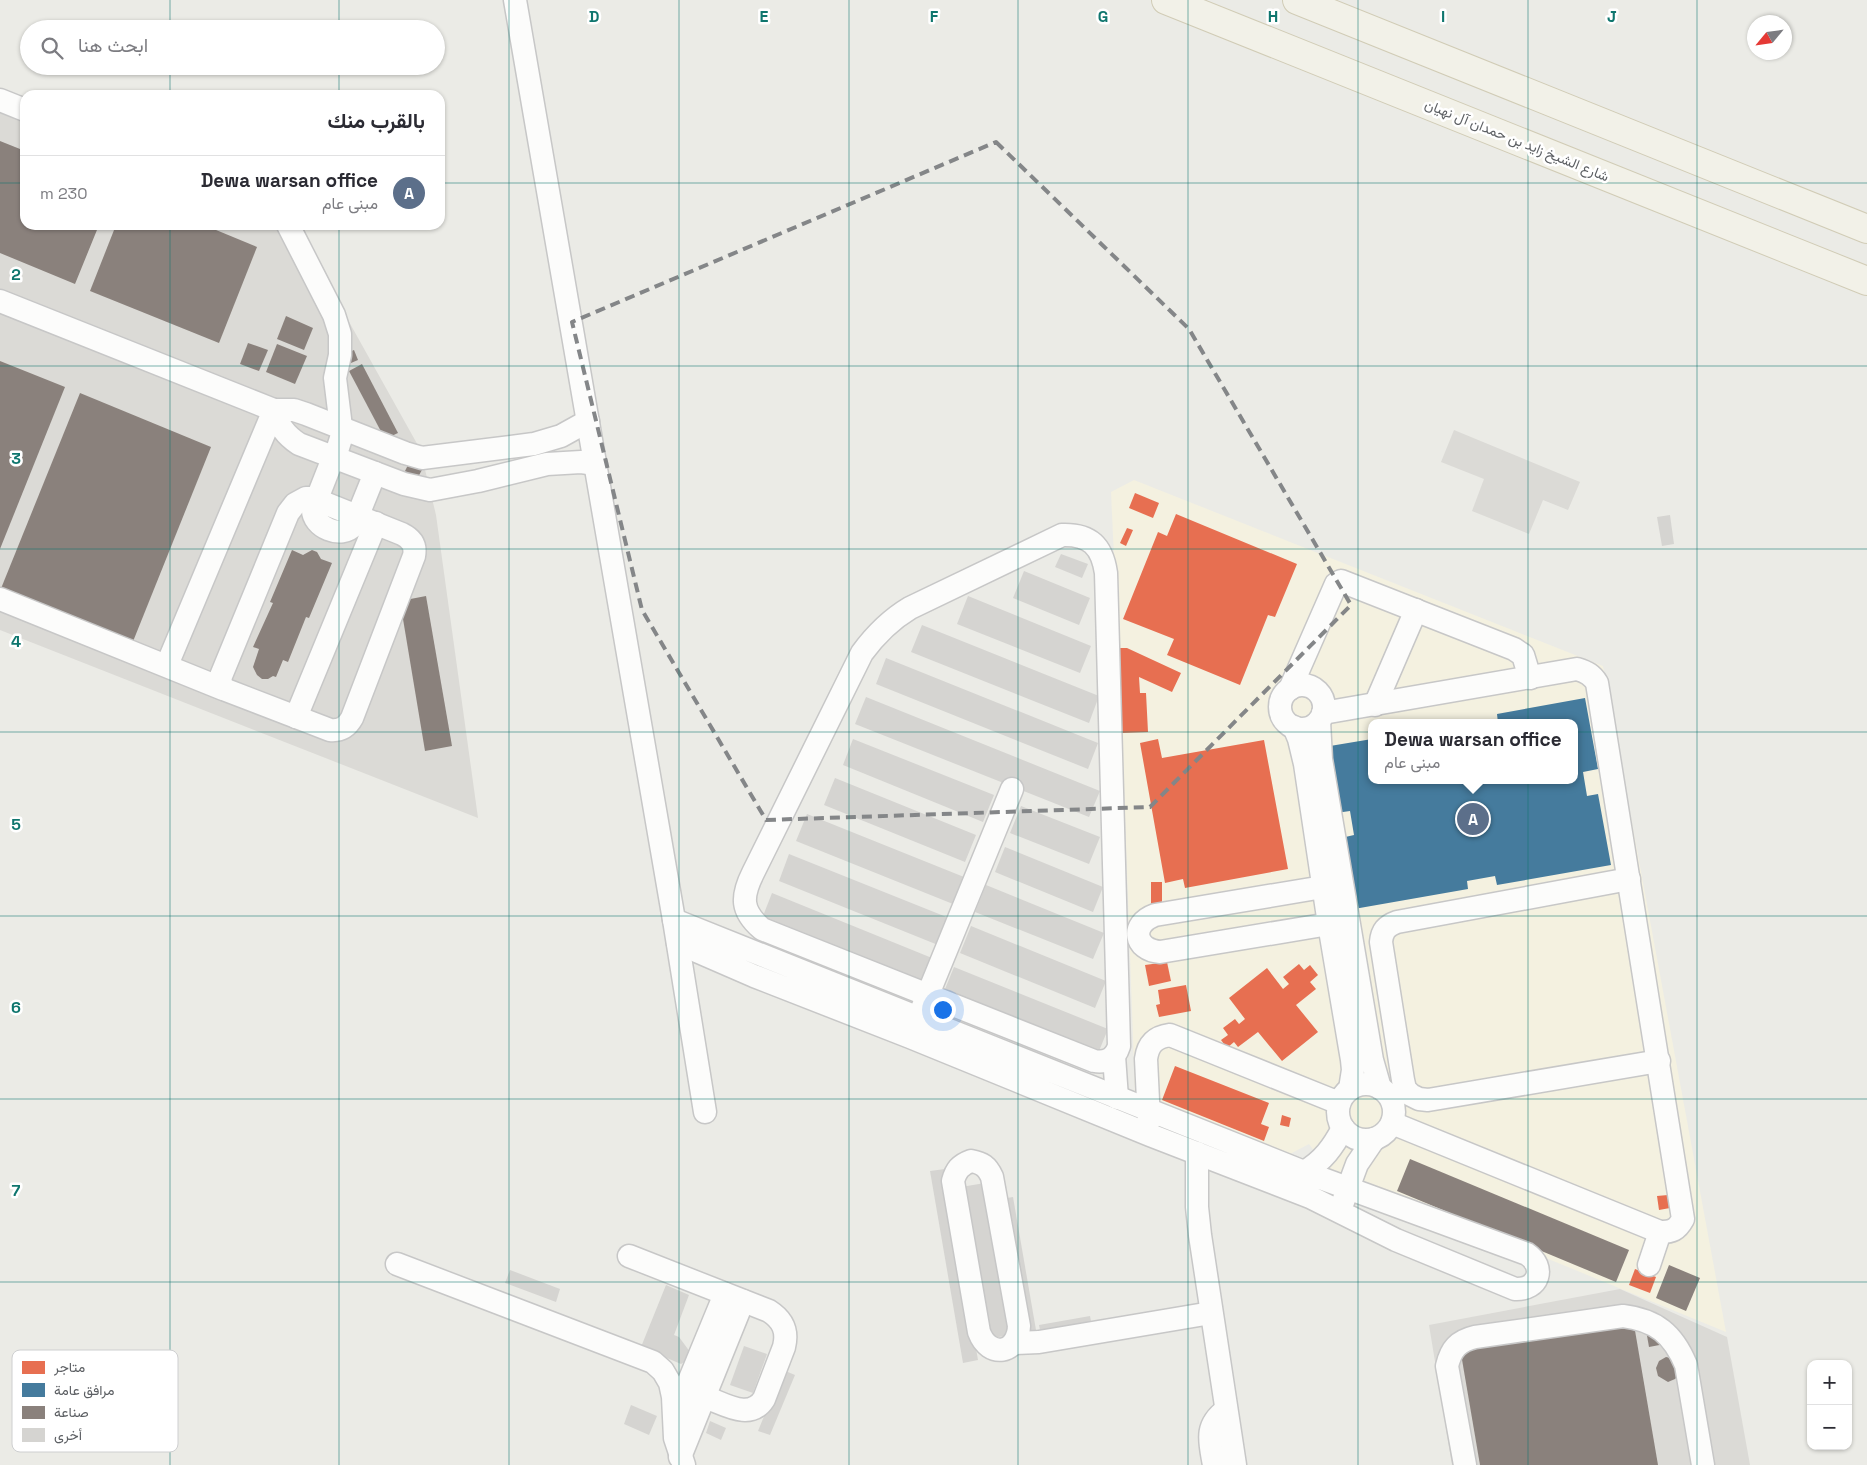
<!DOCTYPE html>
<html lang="ar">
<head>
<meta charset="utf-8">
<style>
  :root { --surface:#fff; --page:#f7f7f7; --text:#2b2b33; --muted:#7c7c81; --line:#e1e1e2; --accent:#7c3aed }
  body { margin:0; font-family:"Space Grotesk",Vazirmatn,sans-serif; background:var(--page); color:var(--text); direction:rtl }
  .controls { position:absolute; right:15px; bottom:15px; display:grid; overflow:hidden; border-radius:10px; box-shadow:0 1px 4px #0004 }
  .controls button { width:45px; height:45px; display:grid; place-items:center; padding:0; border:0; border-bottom:1px solid var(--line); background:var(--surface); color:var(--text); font:25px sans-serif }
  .compass { position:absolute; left:1747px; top:15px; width:45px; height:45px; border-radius:50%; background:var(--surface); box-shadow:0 1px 4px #0004; rotate:241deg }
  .you { position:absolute; left:942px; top:1009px; width:18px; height:18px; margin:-12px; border:4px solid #fff; border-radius:50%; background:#1a73e8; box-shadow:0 0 0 8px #1a73e833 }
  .badge { display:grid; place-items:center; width:32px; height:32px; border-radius:50%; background:var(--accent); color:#fff; font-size:16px; font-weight:700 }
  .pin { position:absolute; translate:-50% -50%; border:2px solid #fff; box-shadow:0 1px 5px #0006 }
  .popup { position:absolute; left:1368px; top:719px; width:210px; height:65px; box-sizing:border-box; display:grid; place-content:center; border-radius:10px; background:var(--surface); filter:drop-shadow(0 1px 4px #0005); font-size:16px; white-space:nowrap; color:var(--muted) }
  .popup b { font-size:19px; color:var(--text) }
  .popup::after { content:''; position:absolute; left:50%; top:100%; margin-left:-10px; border:10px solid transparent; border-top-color:var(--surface) }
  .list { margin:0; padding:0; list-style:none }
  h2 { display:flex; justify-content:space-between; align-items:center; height:65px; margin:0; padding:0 20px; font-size:21px }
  h2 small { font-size:16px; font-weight:400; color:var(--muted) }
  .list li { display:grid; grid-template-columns:32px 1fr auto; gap:15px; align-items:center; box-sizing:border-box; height:75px; padding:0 20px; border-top:1px solid var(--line) }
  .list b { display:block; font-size:19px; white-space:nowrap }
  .list p { margin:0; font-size:16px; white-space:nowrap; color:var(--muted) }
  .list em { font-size:16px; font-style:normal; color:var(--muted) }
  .icon { flex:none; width:28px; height:28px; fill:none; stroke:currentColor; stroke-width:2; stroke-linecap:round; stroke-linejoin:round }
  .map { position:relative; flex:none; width:1867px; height:1465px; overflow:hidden; direction:ltr }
  .search { position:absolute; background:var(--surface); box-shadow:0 1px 4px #0004; left:20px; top:20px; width:425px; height:55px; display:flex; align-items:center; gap:12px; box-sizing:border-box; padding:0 18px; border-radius:28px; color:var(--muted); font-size:19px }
  .panel { position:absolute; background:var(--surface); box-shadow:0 1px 4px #0004; left:20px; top:90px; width:425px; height:140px; border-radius:15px; direction:rtl }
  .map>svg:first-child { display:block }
  .commercial { fill:#f4f1e0; fill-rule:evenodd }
  .industrial { fill:#dbdad6 }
  .shops { fill:#e76f51 }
  .public { fill:#457b9d }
  .industry { fill:#8a817c }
  .building { fill:#d5d4d1 }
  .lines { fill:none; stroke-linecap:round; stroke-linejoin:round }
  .minor-casing { stroke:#c7c7c7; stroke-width:25 }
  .major-casing { stroke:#d1ccb6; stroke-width:30 }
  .minor { stroke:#fcfcfb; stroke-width:22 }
  .major { stroke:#f2f1e8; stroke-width:28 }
  .marked { fill:none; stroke:#848688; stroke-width:4; stroke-dasharray:10 6; stroke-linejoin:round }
  .grid { fill:none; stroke:#0f766e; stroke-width:1; stroke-opacity:0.55 }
  .labels { text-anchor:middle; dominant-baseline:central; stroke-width:5; stroke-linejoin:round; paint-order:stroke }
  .street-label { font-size:14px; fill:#5c5f63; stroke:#fff }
  .key { fill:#fff; stroke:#cecfd0; stroke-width:1 }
  .key-label { font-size:14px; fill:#5c5f63 }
  .grid-label { font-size:16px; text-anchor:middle; font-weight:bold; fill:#0f766e; stroke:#fff; stroke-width:5; stroke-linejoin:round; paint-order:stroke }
</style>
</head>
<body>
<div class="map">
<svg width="1867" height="1465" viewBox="0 0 1867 1465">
  <rect width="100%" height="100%" fill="#ebebe6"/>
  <!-- commercial -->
  <path class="commercial" d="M1134,480L1603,666L1726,1332L1327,1168L1309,1144L1288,1155L1135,1094L1122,733L1111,492ZM1372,723H1574V780H1372Z"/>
  <!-- industrial -->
  <g class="industrial">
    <path d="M0,92L25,102V225H295L420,449L436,515L478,818L0,630Z"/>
    <path d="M1454,430L1580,482L1568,510L1543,500L1529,534L1472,511L1484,479L1441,462Z"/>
    <path d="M1620,1289L1727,1337L1750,1465H1452L1429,1325Z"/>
  </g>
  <!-- shops -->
  <g class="shops">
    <path d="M1135,493L1159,503L1153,518L1129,508Z"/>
    <path d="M1176,514L1297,564L1275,617L1268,615L1240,685L1167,655L1174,639L1123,619L1158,532L1167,536Z"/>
    <path d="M1127,528L1133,530L1126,546L1120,543Z"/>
    <path d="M1118,648H1127L1181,673L1172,692L1139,677L1140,693H1146L1148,732L1122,733Z"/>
    <path d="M1158,739L1162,758L1264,740L1288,869L1185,888L1183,879L1165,883L1140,743Z"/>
    <rect x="1151" y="882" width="11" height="29"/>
    <path d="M1167,962L1171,981L1149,986L1145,965Z"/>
    <path d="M1299,964L1304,970L1310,965L1318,975L1310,982L1316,989L1296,1005L1318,1032L1282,1061L1258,1032L1238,1047L1234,1042L1227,1048L1221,1040L1228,1035L1223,1028L1235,1019L1239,1024L1245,1019L1229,998L1267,968L1283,989L1289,984L1283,977Z"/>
    <path d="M1186,985L1191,1011L1159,1017L1156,1005L1160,1004L1158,990Z"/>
    <path d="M1175,1066L1269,1103L1261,1124L1269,1127L1264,1141L1162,1100Z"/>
    <path d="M1282,1115L1291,1118L1289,1127L1280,1125Z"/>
    <path d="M1668,1195L1670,1208L1659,1210L1657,1196Z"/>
    <path d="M1635,1269L1656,1277L1650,1293L1629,1285Z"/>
  </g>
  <!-- public -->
  <path class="public" d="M1585,698L1598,769L1583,772L1587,796L1598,794L1611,865L1497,885L1495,876L1467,881L1468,889L1354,909L1341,838L1354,835L1350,811L1336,813L1324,747L1372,739V780H1574V723H1498L1497,714Z"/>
  <!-- industry -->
  <g class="industry">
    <path d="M0,141L25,151V225H99L75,284L0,253Z"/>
    <path d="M116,225H204L257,247L219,343L90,291Z"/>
    <path d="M286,316L313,328L304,350L277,339Z"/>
    <path d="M248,343L268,350L259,371L240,364Z"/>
    <path d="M277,344L307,356L295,384L266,372Z"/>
    <path d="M354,350L358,360L351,363L347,353Z"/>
    <path d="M0,361L65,387L0,549Z"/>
    <path d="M362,364L398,433L385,439L349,371Z"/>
    <path d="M80,393L211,447L132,644L0,591Z"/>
    <path d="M410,461L423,468L417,479L404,473Z"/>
    <path d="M292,550L303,555L312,550L317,552L321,559L332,563L309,618L306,617L288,662L283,660L276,677L273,676L268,679H262L257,675L253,667L259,649L253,647L273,603L270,602Z"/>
    <path d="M426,596L452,746L425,751L400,601Z"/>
    <path d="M1410,1159L1629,1250L1616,1282L1397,1191Z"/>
    <path d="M1669,1265L1700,1278L1686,1311L1656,1298Z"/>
    <path d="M1632,1313L1658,1465H1480L1459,1342Z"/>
    <path d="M1646,1330L1670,1343L1649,1347Z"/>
    <path d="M1666,1357L1675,1359L1678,1376L1675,1379L1668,1382L1658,1376L1656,1368L1659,1361Z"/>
  </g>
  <!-- building -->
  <g class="building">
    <path d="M1670,515L1674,544L1662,546L1657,517Z"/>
    <path d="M1061,554L1088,564L1082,578L1055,567Z"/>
    <path d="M1024,571L1090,598L1079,625L1013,598Z"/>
    <path d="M968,596L1091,646L1080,673L957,624Z"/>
    <path d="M922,625L1099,696L1089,723L911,652Z"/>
    <path d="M886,658L1098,743L1088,769L876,684Z"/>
    <path d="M866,697L1100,791L1089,817L855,724Z"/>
    <path d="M853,739L994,795L983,822L843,765Z"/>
    <path d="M835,778L976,835L965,862L824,805Z"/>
    <path d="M1021,806L1100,837L1089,864L1010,833Z"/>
    <path d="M807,814L964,877L953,904L796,841Z"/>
    <path d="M1005,847L1103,887L1093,912L995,872Z"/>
    <path d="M789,854L949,918L938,945L779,881Z"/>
    <path d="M986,885L1104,933L1093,959L975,912Z"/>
    <path d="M772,893L932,958L921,985L761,921Z"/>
    <path d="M971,926L1106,981L1095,1008L960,953Z"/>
    <path d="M954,967L1108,1029L1097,1056L943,994Z"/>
    <path d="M945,1169L978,1360L963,1363L930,1171Z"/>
    <path d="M985,1183L1011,1335L986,1339L961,1187Z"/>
    <path d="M1013,1197L1036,1330L1024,1332L1001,1199Z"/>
    <path d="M510,1270L560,1289L556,1302L505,1283Z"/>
    <path d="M666,1285L689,1295L674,1335L679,1337L693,1356L681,1364L641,1347Z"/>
    <path d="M1090,1316L1093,1332L1042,1340L1039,1325Z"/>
    <path d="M744,1346L767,1354L753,1393L730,1385Z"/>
    <path d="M783,1370L795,1375L770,1435L758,1431Z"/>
    <path d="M631,1405L657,1416L649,1435L624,1424Z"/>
    <path d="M710,1421L726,1428L721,1440L706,1433Z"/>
  </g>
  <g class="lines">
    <!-- minor casing -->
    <g class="minor-casing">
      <g id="minor">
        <path d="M515,0L674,920L705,1112"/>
        <path d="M0,100L25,110"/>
        <path d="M288,225L334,315L340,334V355L335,378L342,435L337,451L333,458L313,509C312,527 342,540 354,525L375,473"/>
        <path d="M0,301L274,410H294L306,414L405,453L422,458L534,444L561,436L588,421"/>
        <path d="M274,410C278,425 285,435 299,444L404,484L430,490L478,481L547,464L581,462L596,464"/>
        <path d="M306,498H312L402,534C412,539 416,546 414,556L352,718C347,727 341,731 330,730L226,690L220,684L221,676L288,513L295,504Z"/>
        <path d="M1062,535C1090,534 1102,546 1106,573L1119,1046C1115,1059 1106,1063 1094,1061L762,929C741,911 741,897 753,873L862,653C876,634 890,620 910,608Z"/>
        <path d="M0,599L223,689"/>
        <path d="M167,665L274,410"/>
        <circle cx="1302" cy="707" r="22"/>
        <path d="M1290,689L1336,584L1341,581L1514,649L1523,655L1530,678"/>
        <path d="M1375,705L1416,610"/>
        <path d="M1323,713L1577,669C1587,672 1592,675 1597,683L1683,1219C1677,1230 1672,1232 1660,1232L1392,1123"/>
        <path d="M296,717L376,523"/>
        <path d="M1319,721L1321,759L1372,1060L1380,1088"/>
        <path d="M1294,727L1299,739L1305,764L1329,924L1352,1060L1353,1070L1350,1089"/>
        <path d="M1629,879L1397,922C1386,926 1382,931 1381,942L1403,1080L1405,1089L1411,1095L1419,1099L1428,1100L1659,1061"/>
        <path d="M1323,887L1155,915C1130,924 1134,950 1160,952L1329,924"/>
        <path d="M674,920L1304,1172L1527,1254C1546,1267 1539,1290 1515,1289L1396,1240L1310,1197L1150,1135L910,1037L754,976L678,943"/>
        <path d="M922,1009L1012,789"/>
        <path d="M1114,1056L1117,1098"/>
        <circle cx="1366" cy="1112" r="28"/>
        <path d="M1149,1121L1146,1059C1148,1044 1155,1037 1170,1035L1339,1103"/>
        <path d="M1197,1153V1207L1200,1235L1235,1465"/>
        <path d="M971,1161C982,1163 987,1166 992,1177L1019,1326C1018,1354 989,1359 979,1332L953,1181C956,1170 960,1165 971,1161Z"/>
        <path d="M1304,1172C1323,1161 1333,1147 1343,1128"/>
        <path d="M1343,1202L1357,1164L1374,1139"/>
        <path d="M629,1256L769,1311C783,1320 788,1331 784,1347L764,1399C750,1421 725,1404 705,1397"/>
        <path d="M397,1264L653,1362L663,1371L670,1383L673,1397L675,1438L684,1465"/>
        <path d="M1649,1265L1660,1232"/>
        <path d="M1014,1343L1039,1342L1211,1313"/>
        <path d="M675,1415L725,1294"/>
        <path d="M680,1457L743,1301"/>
        <path d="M1214,1465C1210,1442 1204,1426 1226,1410"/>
        <path d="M1465,1465L1447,1366C1451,1349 1458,1341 1475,1337L1623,1316C1656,1320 1673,1334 1686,1365L1703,1465"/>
      </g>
    </g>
    <!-- major casing -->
    <g class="major-casing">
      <g id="major">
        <path d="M1166,0L1867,281"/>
        <path d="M1297,0L1867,229"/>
      </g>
    </g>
    <!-- minor -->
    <use href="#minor" class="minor"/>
    <!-- major -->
    <use href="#major" class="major"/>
  </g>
  <!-- marked area -->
  <path class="marked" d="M996,142L1189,329L1351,605L1150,807L766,820L642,610L572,322Z"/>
  <!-- grid -->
  <path class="grid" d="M170,0V29M339,0V29M509,0V1465M679,0V1465M849,0V1465M1018,0V1465M1188,0V1465M1358,0V1465M1528,0V1465M1697,0V1465M170,66V95M339,66V95M0,183H25M440,183H1867M170,225V1465M339,225V1465M0,366H1867M0,549H1867M0,732H1867M0,916H1867M0,1099H1867M0,1282H1867"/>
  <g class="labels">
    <!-- street labels -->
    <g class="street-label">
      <text transform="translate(1517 140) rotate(22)">شارع الشيخ زايد بن حمدان آل نهيان</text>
    </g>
  </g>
  <!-- legend -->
  <rect x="12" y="1350" width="166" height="102" rx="8" class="key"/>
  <rect x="22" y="1361" width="23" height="13" fill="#e76f51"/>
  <rect x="22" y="1383" width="23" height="14" fill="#457b9d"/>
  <rect x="22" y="1406" width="23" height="13" fill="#8a817c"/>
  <rect x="22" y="1428" width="23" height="14" fill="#d5d4d1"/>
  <g class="key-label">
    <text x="54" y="1372">متاجر</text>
    <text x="54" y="1395">مرافق عامة</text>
    <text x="54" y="1417">صناعة</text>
    <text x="54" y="1440">أخرى</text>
  </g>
  <g class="grid-label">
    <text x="594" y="22">D</text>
    <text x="764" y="22">E</text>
    <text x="934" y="22">F</text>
    <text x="1103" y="22">G</text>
    <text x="1273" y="22">H</text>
    <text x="1443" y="22">I</text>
    <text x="1612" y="22">J</text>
    <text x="16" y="280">2</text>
    <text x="16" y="464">3</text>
    <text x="16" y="647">4</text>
    <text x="16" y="830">5</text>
    <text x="16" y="1013">6</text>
    <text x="16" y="1196">7</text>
  </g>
</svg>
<div class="controls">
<button>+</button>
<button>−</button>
</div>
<svg class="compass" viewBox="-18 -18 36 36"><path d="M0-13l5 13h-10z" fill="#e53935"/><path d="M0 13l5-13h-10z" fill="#7c7c81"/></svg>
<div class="you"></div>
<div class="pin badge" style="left:1473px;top:819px;background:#5c6f8a">A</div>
<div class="popup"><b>Dewa warsan office</b>مبنى عام</div>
<div class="search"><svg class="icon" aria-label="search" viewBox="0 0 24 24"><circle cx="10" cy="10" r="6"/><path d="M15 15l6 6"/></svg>ابحث هنا</div>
<section class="panel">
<h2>بالقرب منك<small></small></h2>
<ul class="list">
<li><span class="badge" style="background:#5c6f8a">A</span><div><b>Dewa warsan office</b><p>مبنى عام</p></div><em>230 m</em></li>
</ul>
</section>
</div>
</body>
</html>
